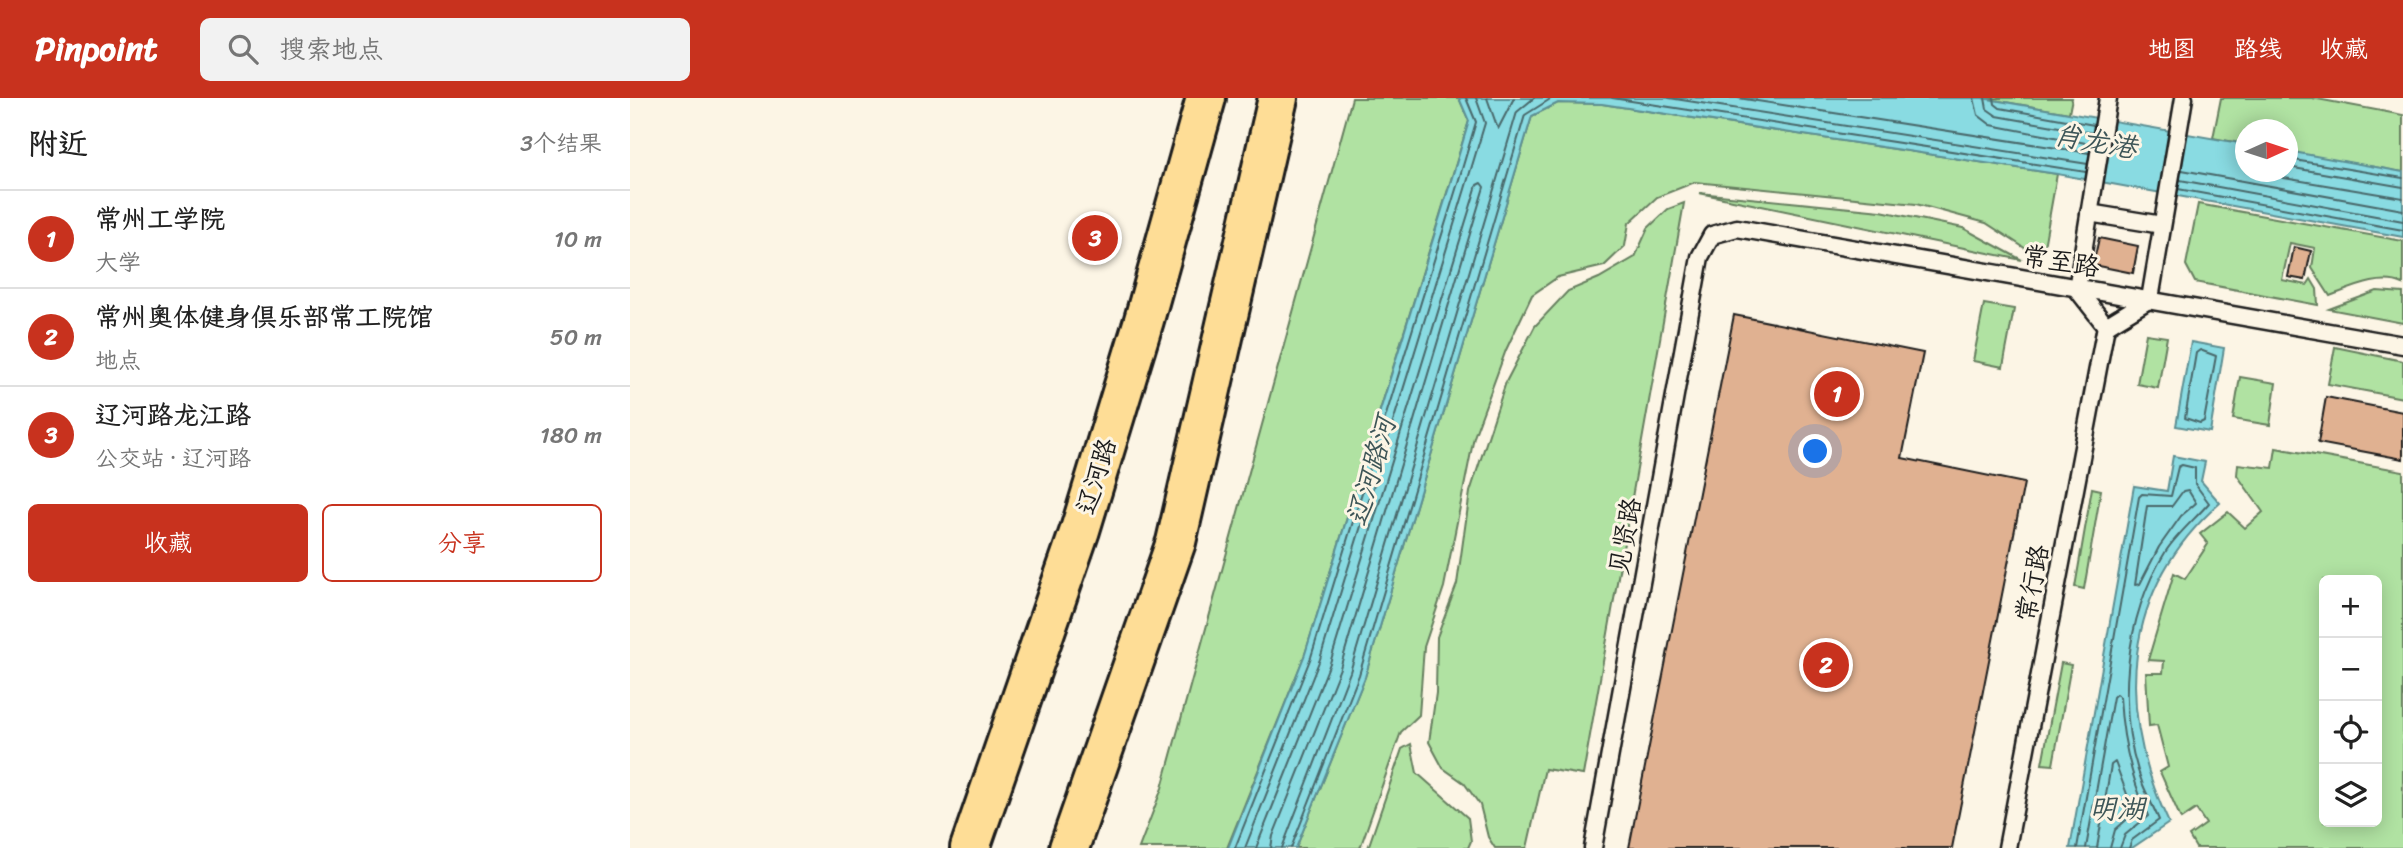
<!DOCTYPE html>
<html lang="zh">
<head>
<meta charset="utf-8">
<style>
  :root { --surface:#fff; --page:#f2f2f2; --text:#222; --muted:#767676; --line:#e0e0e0; --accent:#c8321e }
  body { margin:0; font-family:Sriracha,"LXGW WenKai TC",sans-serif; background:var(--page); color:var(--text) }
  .controls { position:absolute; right:21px; bottom:21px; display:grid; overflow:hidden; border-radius:10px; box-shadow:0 4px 18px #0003 }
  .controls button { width:63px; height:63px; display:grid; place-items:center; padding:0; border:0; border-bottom:2px solid var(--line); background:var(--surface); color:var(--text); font:35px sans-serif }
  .compass { position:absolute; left:1605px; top:21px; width:63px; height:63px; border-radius:50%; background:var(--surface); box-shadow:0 4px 18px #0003; rotate:87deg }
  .you { position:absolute; left:1186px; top:354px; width:24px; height:24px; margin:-18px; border:5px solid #fff; border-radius:50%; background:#1a73e8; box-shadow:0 0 0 10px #1a73e833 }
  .badge { display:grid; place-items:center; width:46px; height:46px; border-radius:50%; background:var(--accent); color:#fff; font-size:23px; font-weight:700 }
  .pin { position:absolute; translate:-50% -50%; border:4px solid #fff; box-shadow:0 2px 7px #0006 }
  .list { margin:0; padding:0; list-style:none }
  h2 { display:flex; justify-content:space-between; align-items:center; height:91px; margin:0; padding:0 28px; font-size:30px }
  h2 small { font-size:23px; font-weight:400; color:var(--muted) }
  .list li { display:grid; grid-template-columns:46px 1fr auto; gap:21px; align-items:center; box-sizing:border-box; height:98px; padding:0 28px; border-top:2px solid var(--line) }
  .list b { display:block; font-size:26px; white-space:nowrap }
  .list p { margin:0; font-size:23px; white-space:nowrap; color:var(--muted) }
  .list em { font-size:23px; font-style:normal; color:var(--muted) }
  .actions { display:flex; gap:14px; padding:21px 28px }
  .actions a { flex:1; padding:16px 0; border:2px solid var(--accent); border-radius:10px; text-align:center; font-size:24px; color:var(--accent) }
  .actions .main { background:var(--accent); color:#fff }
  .icon { flex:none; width:38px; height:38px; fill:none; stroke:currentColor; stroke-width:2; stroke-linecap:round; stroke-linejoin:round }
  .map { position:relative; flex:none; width:1773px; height:750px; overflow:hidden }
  header { display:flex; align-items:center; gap:42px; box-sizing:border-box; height:98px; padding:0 35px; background:var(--accent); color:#fff }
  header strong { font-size:33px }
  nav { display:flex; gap:38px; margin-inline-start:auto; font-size:24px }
  .search { width:490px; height:63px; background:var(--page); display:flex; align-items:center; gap:18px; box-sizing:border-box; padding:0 24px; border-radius:10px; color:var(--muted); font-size:26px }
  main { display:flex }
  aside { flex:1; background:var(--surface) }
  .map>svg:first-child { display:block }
  .green { fill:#b0e2a2; stroke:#667f5f; stroke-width:2; fill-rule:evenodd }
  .water { fill:#89dbe2; stroke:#5d8f93; stroke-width:2 }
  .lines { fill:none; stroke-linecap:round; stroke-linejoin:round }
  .shore { stroke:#48686b; stroke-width:2 }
  .building { fill:#e0b191; stroke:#1c1c1c; stroke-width:2 }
  .lane-casing { stroke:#1c1c1c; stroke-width:21 }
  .primary-casing { stroke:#1c1c1c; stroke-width:44 }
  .lane { stroke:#fcf5e5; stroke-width:16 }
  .primary { stroke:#fedd96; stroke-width:38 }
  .labels { text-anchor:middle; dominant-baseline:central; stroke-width:6; stroke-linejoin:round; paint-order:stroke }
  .street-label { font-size:26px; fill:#1c1c1c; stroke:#fcf5e5 }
  .water-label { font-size:28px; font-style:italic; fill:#3d5557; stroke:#fcf5e5 }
</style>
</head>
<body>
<header>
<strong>Pinpoint</strong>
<div class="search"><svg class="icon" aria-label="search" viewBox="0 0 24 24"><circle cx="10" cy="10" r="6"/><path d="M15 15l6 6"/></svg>搜索地点</div>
<nav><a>地图</a><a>路线</a><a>收藏</a></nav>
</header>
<main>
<aside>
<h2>附近<small>3个结果</small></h2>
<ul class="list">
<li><span class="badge">1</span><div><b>常州工学院</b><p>大学</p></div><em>10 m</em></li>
<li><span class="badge">2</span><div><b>常州奥体健身俱乐部常工院馆</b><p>地点</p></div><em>50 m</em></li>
<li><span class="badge">3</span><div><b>辽河路龙江路</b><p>公交站 · 辽河路</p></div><em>180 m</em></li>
</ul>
<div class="actions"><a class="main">收藏</a><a>分享</a></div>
</aside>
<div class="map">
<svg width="1773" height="750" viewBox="0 0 1773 750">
  <rect width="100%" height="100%" fill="#fcf5e5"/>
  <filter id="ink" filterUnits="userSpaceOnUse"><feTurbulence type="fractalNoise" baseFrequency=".0143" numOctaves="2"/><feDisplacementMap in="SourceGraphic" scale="14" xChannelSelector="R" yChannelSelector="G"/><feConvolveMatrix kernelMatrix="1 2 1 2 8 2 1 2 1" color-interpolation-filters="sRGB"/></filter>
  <g filter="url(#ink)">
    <!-- green -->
    <g class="green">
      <path d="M722,0H829L839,23L675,556L597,750H509L532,690Z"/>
      <path d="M1352,0H1442L1439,15Z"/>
      <path d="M1591,0H1682L1773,17V74L1658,54V32H1616L1615,46L1583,40Z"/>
      <path d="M928,5L972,6L1427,76L1414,149L1404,156L1356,125L1286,106L1065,84L1027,99L999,125L995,148L974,168L928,179L902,197L876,252L844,339L814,489L794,549L789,617L771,634L730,750H666L735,579L902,18Z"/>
      <path d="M1069,95L1251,113L1333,130L1392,162Z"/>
      <path d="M1054,105L953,677L915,671L897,750H865L858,739L850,707L834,685L813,670L799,644L806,595L807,539L827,486L840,394L876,284L905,228L938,193L969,180L1005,159L1018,130L1038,111Z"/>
      <path d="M1568,106L1773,143V186C1751,176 1722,190 1700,198L1682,170L1685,150L1660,145L1652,182L1677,187L1681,181L1687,191L1688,207L1565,184L1556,167Z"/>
      <path d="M1747,193L1773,195V225L1699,211Z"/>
      <path d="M1354,206L1384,211L1373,269L1343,263Z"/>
      <path d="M1516,236L1537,239L1528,290L1507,286Z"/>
      <path d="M1705,249L1773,263V300L1698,286Z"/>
      <path d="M1610,279L1646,285L1640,327L1603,321Z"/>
      <path d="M1646,350L1773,373V750H1566L1559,738L1576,726L1566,711L1551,721L1530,674L1538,669L1527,627L1519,628L1516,575H1533L1534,563L1518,562L1544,475L1555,481L1578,446L1570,436L1598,414L1615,430L1633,414L1607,377L1608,366L1643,370ZM1694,482H1747V724H1694Z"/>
      <path d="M1462,390L1471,392L1454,491L1445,489Z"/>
      <path d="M1431,565L1441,567L1423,667L1412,666Z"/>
      <path d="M781,646L787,675L838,720L841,743L838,750H738L772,651Z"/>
    </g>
    <!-- water -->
    <g class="water">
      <path d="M829,0H1352L1615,46L1616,74H1658V53L1773,74V139L1427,76L972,6L928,5L902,18L735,579L666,750H598L675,556L820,86L839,23Z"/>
      <path d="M1561,244L1594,250L1580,334L1546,328Z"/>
      <path d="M1543,358L1575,364L1571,383L1590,405C1491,492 1485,611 1539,725L1502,750H1440L1504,388L1537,393Z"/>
    </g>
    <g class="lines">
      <!-- shore -->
      <g class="shore">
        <path d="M857,0L868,31L884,0"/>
        <path d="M982,0L1456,74"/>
        <path d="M1039,0L1458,66"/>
        <path d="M1108,0L1459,55"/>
        <path d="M1344,0L1348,17L1361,27L1461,46"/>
        <path d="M1355,0L1357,11L1367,18L1463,35"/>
        <path d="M1364,0L1365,6L1370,10L1464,27"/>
        <path d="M1658,61L1773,80"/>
        <path d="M1658,69L1773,89"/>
        <path d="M1552,72L1773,112"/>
        <path d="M1641,74L1654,80L1773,100"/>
        <path d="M1550,82L1773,123"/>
        <path d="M1548,91L1773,132"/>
        <path d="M1570,252L1586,258L1574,323L1570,325L1555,320L1566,255Z"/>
        <path d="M1558,392L1566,405L1551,418L1529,449L1510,486L1505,487L1517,408H1542L1553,393Z"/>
        <path d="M605,750L681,559L827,88L846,24L836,0"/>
        <path d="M615,750L690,561L835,91L855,25L846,0"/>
        <path d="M626,750L700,565L847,87L851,85L854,89L710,570L643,738L641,750"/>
        <path d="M652,750L720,574L887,14L904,0"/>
        <path d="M661,750L729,577L895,17L922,0"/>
        <path d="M1447,750L1509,399L1512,396L1541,398L1548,369L1552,367L1565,370V386L1579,405C1565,421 1548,435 1536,453C1494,519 1485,614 1513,687C1518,699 1524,710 1529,722L1502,742L1499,750"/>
        <path d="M1456,750L1483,599L1486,596L1490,599C1492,642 1501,679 1518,718L1495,737L1490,750"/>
        <path d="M1467,750L1481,667L1485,664L1504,715L1485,732L1480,750"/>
      </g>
    </g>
    <!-- building -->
    <g class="building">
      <path d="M1469,140L1508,148L1503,175L1463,167Z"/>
      <path d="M1664,149L1681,153L1675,182L1658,179Z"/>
      <path d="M1104,217L1293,255L1272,360L1394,385L1322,750H999Z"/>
      <path d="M1696,299L1773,314V361L1688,345Z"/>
    </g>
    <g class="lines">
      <!-- lane casing -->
      <g class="lane-casing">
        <g id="lane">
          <path d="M1459,115L1532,127"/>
          <path d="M1476,228L1520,201L1554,0"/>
          <path d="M1476,228L1447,191L1478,0"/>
          <path d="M963,750L1070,159L1082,137L1107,130L1773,247"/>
          <path d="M1377,750L1476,228"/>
        </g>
      </g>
      <!-- primary casing -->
      <g class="primary-casing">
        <g id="primary">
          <path d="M340,750L450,432L514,222L576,0"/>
          <path d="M439,750L546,444L648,0"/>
        </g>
      </g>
      <!-- lane -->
      <use href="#lane" class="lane"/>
      <!-- primary -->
      <use href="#primary" class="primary"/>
    </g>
  </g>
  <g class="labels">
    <!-- street labels -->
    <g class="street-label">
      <text transform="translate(1431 163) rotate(9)">常至路</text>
      <text transform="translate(466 378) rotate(-73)">辽河路</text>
      <text transform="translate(995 438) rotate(-80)">见贤路</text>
      <text transform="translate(1402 485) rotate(-79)">常行路</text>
    </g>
    <!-- water labels -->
    <g class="water-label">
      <text transform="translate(1465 43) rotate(10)">肖龙港</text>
      <text transform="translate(741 373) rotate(-74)">辽河路河</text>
      <text x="1487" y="710">明湖</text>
    </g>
  </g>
</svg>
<div class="controls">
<button>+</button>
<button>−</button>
<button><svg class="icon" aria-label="locate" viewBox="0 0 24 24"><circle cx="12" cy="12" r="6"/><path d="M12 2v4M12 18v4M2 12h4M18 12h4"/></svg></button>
<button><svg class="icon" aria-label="layers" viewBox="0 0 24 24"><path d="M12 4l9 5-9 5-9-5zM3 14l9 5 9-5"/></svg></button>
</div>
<svg class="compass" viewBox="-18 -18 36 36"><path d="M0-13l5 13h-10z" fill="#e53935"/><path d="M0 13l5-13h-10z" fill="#767676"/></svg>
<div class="you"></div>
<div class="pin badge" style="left:1207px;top:296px">1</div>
<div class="pin badge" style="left:1196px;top:567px">2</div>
<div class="pin badge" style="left:465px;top:140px">3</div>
</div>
</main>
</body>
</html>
